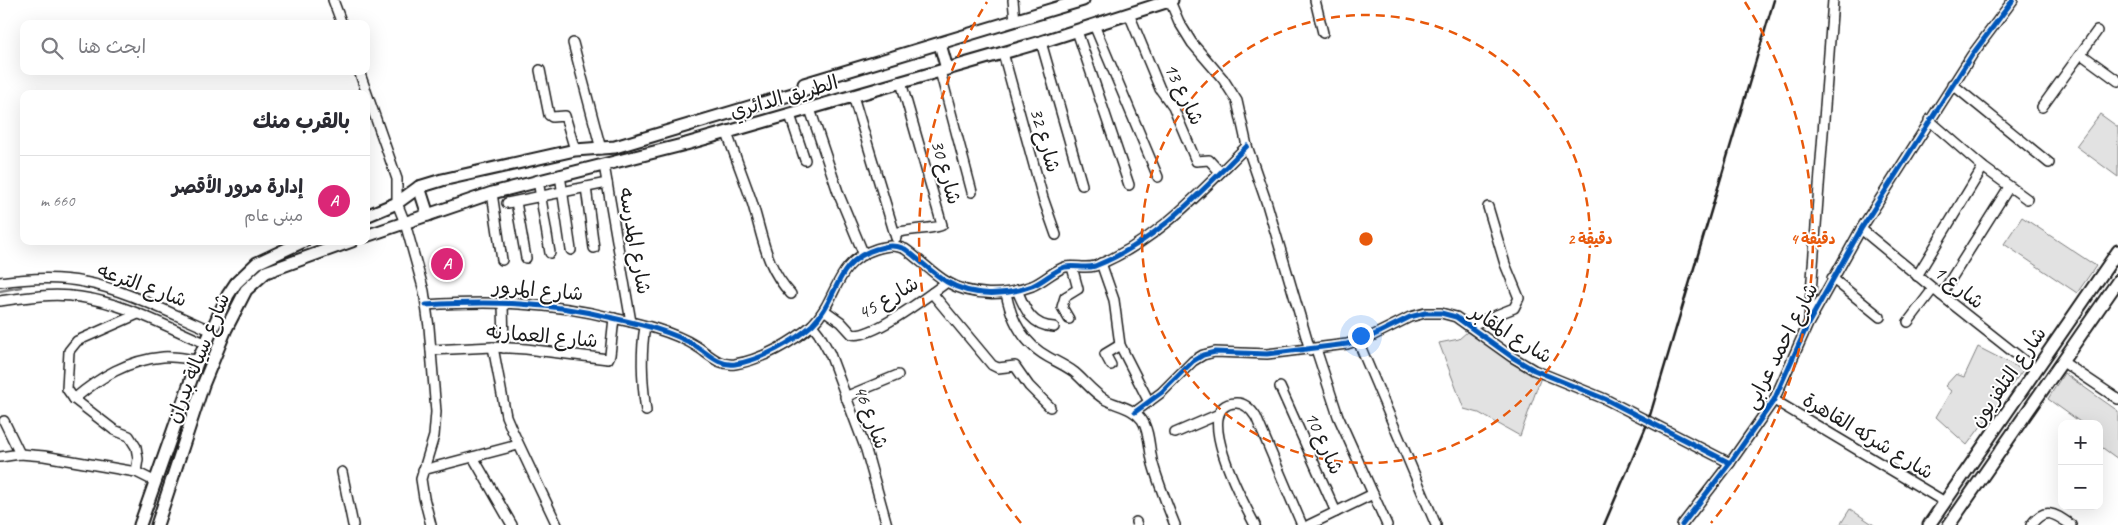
<!DOCTYPE html>
<html lang="ar">
<head>
<meta charset="utf-8">
<style>
  :root { --surface:#fff; --page:#f7f7f7; --text:#2b2b33; --muted:#7c7c81; --line:#e1e1e2; --accent:#db2777 }
  body { margin:0; font-family:Caveat,"Playpen Sans Arabic",sans-serif; background:var(--page); color:var(--text); direction:rtl }
  .controls { position:absolute; right:15px; bottom:15px; display:grid; overflow:hidden; border-radius:10px; box-shadow:0 5px 20px #0002 }
  .controls button { width:45px; height:45px; display:grid; place-items:center; padding:0; border:0; border-bottom:1px solid var(--line); background:var(--surface); color:var(--text); font:25px sans-serif }
  .you { position:absolute; left:1360px; top:335px; width:18px; height:18px; margin:-12px; border:4px solid #fff; border-radius:50%; background:#1a73e8; box-shadow:0 0 0 8px #1a73e833 }
  .badge { display:grid; place-items:center; width:32px; height:32px; border-radius:50%; background:var(--accent); color:#fff; font-size:16px; font-weight:700 }
  .pin { position:absolute; translate:-50% -50%; border:2px solid #fff; box-shadow:0 1px 5px #0006 }
  .list { margin:0; padding:0; list-style:none }
  h2 { display:flex; justify-content:space-between; align-items:center; height:65px; margin:0; padding:0 20px; font-size:21px }
  h2 small { font-size:16px; font-weight:400; color:var(--muted) }
  .list li { display:grid; grid-template-columns:32px 1fr auto; gap:15px; align-items:center; box-sizing:border-box; height:90px; padding:0 20px; border-top:1px solid var(--line) }
  .list b { display:block; font-size:19px; white-space:nowrap }
  .list p { margin:0; font-size:16px; white-space:nowrap; color:var(--muted) }
  .list em { font-size:16px; font-style:normal; color:var(--muted) }
  .icon { flex:none; width:28px; height:28px; fill:none; stroke:currentColor; stroke-width:2; stroke-linecap:round; stroke-linejoin:round }
  .map { position:relative; flex:none; width:2118px; height:525px; overflow:hidden; direction:ltr }
  .search { position:absolute; background:var(--surface); box-shadow:0 5px 20px #0002; left:20px; top:20px; width:350px; height:55px; display:flex; align-items:center; gap:12px; box-sizing:border-box; padding:0 18px; border-radius:10px; color:var(--muted); font-size:19px }
  .panel { position:absolute; background:var(--surface); box-shadow:0 5px 20px #0002; left:20px; top:90px; width:350px; height:155px; border-radius:10px; direction:rtl }
  .map>svg:first-child { display:block }
  .green { fill:#e2e2e2; stroke:#7f7f7f }
  .lines { fill:none; stroke-linecap:round; stroke-linejoin:round }
  .stream { stroke:#7a7a7a; stroke-width:2.5 }
  .minor-casing { stroke:#1c1c1c; stroke-width:12 }
  .major-casing { stroke:#1c1c1c; stroke-width:15 }
  .minor { stroke:#fff; stroke-width:9 }
  .major { stroke:#fff; stroke-width:11 }
  .rail { stroke:#1c1c1c; stroke-width:2.5 }
  .cycleway-casing { stroke:#fff; stroke-width:8 }
  .cycleway { stroke:#0057b8; stroke-width:5 }
  .ring { fill:none; stroke:#e8590c; stroke-width:2.5; stroke-dasharray:9 6 }
  .labels { text-anchor:middle; dominant-baseline:central; stroke-width:4; stroke-linejoin:round; paint-order:stroke }
  .street-label { font-size:20px; fill:#1c1c1c; stroke:#fff }
  .centre { fill:#e8590c; stroke:#fff; stroke-width:2.5 }
  .ring-label { font-size:15px; text-anchor:middle; font-weight:bold; fill:#e8590c; stroke:#fff; stroke-width:4; stroke-linejoin:round; paint-order:stroke }
</style>
</head>
<body>
<div class="map">
<svg width="2118" height="525" viewBox="0 0 2118 525">
  <rect width="100%" height="100%" fill="#fff"/>
  <filter id="ink" filterUnits="userSpaceOnUse"><feTurbulence type="fractalNoise" baseFrequency=".02" numOctaves="2"/><feDisplacementMap in="SourceGraphic" scale="10" xChannelSelector="R" yChannelSelector="G"/><feConvolveMatrix kernelMatrix="1 2 1 2 8 2 1 2 1" color-interpolation-filters="sRGB"/></filter>
  <g filter="url(#ink)">
    <!-- green -->
    <g class="green">
      <path d="M2100,114L2118,127V177L2076,146Z"/>
      <path d="M2022,217L2096,266L2077,293L2004,244Z"/>
      <path d="M1467,332L1505,357L1541,377L1520,436L1479,413L1464,409L1439,343L1459,339Z"/>
      <path d="M1978,347L2023,370L1967,445L1936,417L1951,391L1945,386L1956,374L1964,377Z"/>
      <path d="M2064,373L2118,411V459L2100,446L2099,424H2083L2048,399Z"/>
      <path d="M1850,509L1874,525H1840Z"/>
    </g>
    <g class="lines">
      <!-- stream -->
      <path class="stream" d="M0,291L21,287"/>
      <!-- minor casing -->
      <g class="minor-casing">
        <g id="minor">
          <path d="M333,0L342,24"/>
          <path d="M1013,0L1015,21"/>
          <path d="M1315,0L1323,33"/>
          <path d="M1170,1L1179,22L1192,43L1223,79L1237,101L1247,146L1267,204L1310,350"/>
          <path d="M1129,14L1160,89L1173,107L1196,161L1209,160L1220,172"/>
          <path d="M1094,25L1158,177"/>
          <path d="M1077,31L1129,185"/>
          <path d="M1041,42L1082,185"/>
          <path d="M573,43L601,149"/>
          <path d="M1003,53L1043,198L1056,235"/>
          <path d="M2081,54L2118,81"/>
          <path d="M540,70L549,115L552,117L565,116L575,150"/>
          <path d="M359,71L397,179V203L405,223L424,291L429,327L436,412L434,436L421,479L424,498L431,525"/>
          <path d="M940,71L972,192"/>
          <path d="M1952,84L2049,163"/>
          <path d="M853,96L896,238"/>
          <path d="M2042,107L2097,31"/>
          <path d="M810,109L839,195L864,255"/>
          <path d="M790,115L805,160"/>
          <path d="M1929,120L1983,167L2027,199"/>
          <path d="M727,133C735,156 744,179 752,202C763,237 765,266 791,294"/>
          <path d="M604,165L631,322"/>
          <path d="M560,175L571,250"/>
          <path d="M538,180L550,253"/>
          <path d="M586,187L594,248"/>
          <path d="M492,193L502,260"/>
          <path d="M516,202L526,258"/>
          <path d="M507,203L607,183"/>
          <path d="M1861,229L1941,295L2036,370"/>
          <path d="M895,233C904,230 939,228 942,225L901,82"/>
          <path d="M1101,263L1114,300L1120,345L1149,402"/>
          <path d="M1917,276L1983,167"/>
          <path d="M1832,278L1880,317"/>
          <path d="M0,282C28,278 56,276 84,282C124,289 172,314 210,330"/>
          <path d="M1017,290C1025,309 1031,326 1054,327"/>
          <path d="M932,293L992,365L998,368L1015,366L1029,386L1050,407"/>
          <path d="M1006,293C1011,320 1023,343 1048,357C1057,362 1066,366 1074,372C1085,381 1093,393 1106,400C1118,406 1134,408 1142,420C1150,432 1149,450 1153,464C1159,485 1167,505 1175,525"/>
          <path d="M1941,295L2009,187"/>
          <path d="M0,301C27,297 53,293 80,297C124,303 165,326 205,343"/>
          <path d="M503,303L504,348"/>
          <path d="M426,305C489,301 551,302 613,318C640,324 672,331 696,346C709,354 718,366 735,364C761,360 793,342 812,325C838,300 834,262 876,249C887,246 894,244 905,249C919,259 932,273 947,282C972,297 1005,296 1032,286C1044,281 1053,271 1065,267C1075,265 1085,269 1095,266C1157,242 1201,191 1247,146"/>
          <path d="M824,310L841,322L852,334C871,340 930,294 947,282"/>
          <path d="M1069,319L1062,307L1065,297L1078,289L1072,267"/>
          <path d="M1809,319L1833,0"/>
          <path d="M1908,322L1933,289"/>
          <path d="M812,325L819,334L830,354L866,450L887,525"/>
          <path d="M1469,326L1514,308L1519,298L1505,264L1488,207"/>
          <path d="M645,327C640,355 642,382 646,411"/>
          <path d="M1358,341L1436,525"/>
          <path d="M493,347L506,416L512,430L557,525"/>
          <path d="M1316,349L1338,416L1387,525"/>
          <path d="M431,350L493,347L526,349L608,359L610,355L614,318"/>
          <path d="M2063,362L2118,399"/>
          <path d="M1111,365L1105,354L1120,345"/>
          <path d="M1280,387L1336,512"/>
          <path d="M845,397L898,375"/>
          <path d="M74,399C100,377 128,360 163,357C174,356 187,359 198,360"/>
          <path d="M1774,400L1945,502"/>
          <path d="M1135,412L1162,392L1193,361L1203,355L1215,352L1267,354L1347,344L1372,336L1410,317L1425,313H1441L1456,317L1512,357L1534,370L1605,399L1730,463"/>
          <path d="M4,421L20,454"/>
          <path d="M1175,433L1217,415"/>
          <path d="M0,457L20,454L44,456L136,472L154,481"/>
          <path d="M473,457L512,525"/>
          <path d="M423,470L518,445"/>
          <path d="M136,472L138,459L136,447L129,436L114,430L83,406L74,399L67,389L69,351L77,341L138,314"/>
          <path d="M342,472L353,525"/>
          <path d="M1136,522L1137,525"/>
          <path d="M1255,525C1245,506 1190,405 1235,403C1245,402 1251,409 1256,417L1302,525"/>
          <path d="M1309,525L1373,494"/>
          <path d="M1682,525L1730,463L1774,400L1808,324L1861,229L1972,55L2013,0"/>
          <path d="M2031,525C2045,506 2055,514 2071,525"/>
        </g>
      </g>
      <!-- major casing -->
      <g class="major-casing">
        <g id="major">
          <path d="M940,44L947,69"/>
          <path d="M419,187L428,215"/>
          <path d="M366,216L397,203L419,187L442,180L575,150L615,147L806,90L804,84L1083,0"/>
          <path d="M366,236L492,193L686,144L1041,42L1172,0"/>
          <path d="M140,525L198,360L228,295L236,283L257,263L304,241"/>
          <path d="M157,525L203,385L226,329L246,290L266,272L352,241"/>
          <path d="M1929,525L2118,251"/>
          <path d="M1949,525L2118,281"/>
        </g>
      </g>
      <!-- minor -->
      <use href="#minor" class="minor"/>
      <!-- major -->
      <use href="#major" class="major"/>
      <!-- rail -->
      <path class="rail" d="M1604,525L1648,422L1774,0"/>
      <!-- cycleway casing -->
      <g class="cycleway-casing">
        <g id="cycleway">
          <path d="M426,305C489,301 551,302 613,318C640,324 672,331 696,346C709,354 718,366 735,364C761,360 793,342 812,325C838,300 834,262 876,249C887,246 894,244 905,249C919,259 932,273 947,282C972,297 1005,296 1032,286C1044,281 1053,271 1065,267C1075,265 1085,269 1095,266C1157,242 1201,191 1247,146"/>
          <path d="M1135,412L1162,392L1193,361L1203,355L1215,352L1267,354L1347,344L1372,336L1410,317L1425,313H1441L1456,317L1512,357L1534,370L1605,399L1730,463"/>
          <path d="M1682,525L1730,463L1774,400L1808,324L1861,229L1972,55L2013,0"/>
        </g>
      </g>
      <!-- cycleway -->
      <use href="#cycleway" class="cycleway"/>
    </g>
  </g>
  <!-- distance rings -->
  <g class="ring">
    <circle cx="1366" cy="239" r="224"/>
    <path d="M1021 523A447 447 0 0 1 987 2M1745 2A447 447 0 0 1 1711 523"/>
  </g>
  <g class="labels">
    <!-- street labels -->
    <g class="street-label">
      <text transform="translate(1184 94) rotate(64)">شارع 13</text>
      <text transform="translate(784 97) rotate(-16)">الطريق الدائري</text>
      <text transform="translate(1045 140) rotate(74)">شارع 32</text>
      <text transform="translate(946 172) rotate(74)">شارع 30</text>
      <text transform="translate(635 241) rotate(80)">شارع المدرسه</text>
      <text transform="translate(142 285) rotate(20)">شارع الترعه</text>
      <text transform="translate(1959 287) rotate(38)">شارع 1</text>
      <text transform="translate(538 290) rotate(5)">شارع المرور</text>
      <text transform="translate(888 298) rotate(-30)">شارع 45</text>
      <text transform="translate(1511 334) rotate(32)">شارع المقابر</text>
      <text transform="translate(542 336) rotate(5)">شارع العمارنه</text>
      <text transform="translate(1781 346) rotate(-63)">شارع احمد عرابى</text>
      <text transform="translate(198 358) rotate(-68)">شارع سيالة بدران</text>
      <text transform="translate(2008 377) rotate(-55)">شارع التلفزيون</text>
      <text transform="translate(871 417) rotate(70)">شارع 46</text>
      <text transform="translate(1868 436) rotate(31)">شارع شركه القاهرة</text>
      <text transform="translate(1324 443) rotate(66)">شارع 10</text>
    </g>
  </g>
  <circle cx="1366" cy="239" r="8" class="centre"/>
  <g class="ring-label">
    <text x="1590" y="244">2 دقيقة</text>
    <text x="1813" y="244">4 دقيقة</text>
  </g>
</svg>
<div class="controls">
<button>+</button>
<button>−</button>
</div>
<div class="you"></div>
<div class="pin badge" style="left:447px;top:264px">A</div>
<div class="search"><svg class="icon" aria-label="search" viewBox="0 0 24 24"><circle cx="10" cy="10" r="6"/><path d="M15 15l6 6"/></svg>ابحث هنا</div>
<section class="panel">
<h2>بالقرب منك<small></small></h2>
<ul class="list">
<li><span class="badge">A</span><div><b>إدارة مرور الأقصر</b><p>مبنى عام</p></div><em>660 m</em></li>
</ul>
</section>
</div>
</body>
</html>
